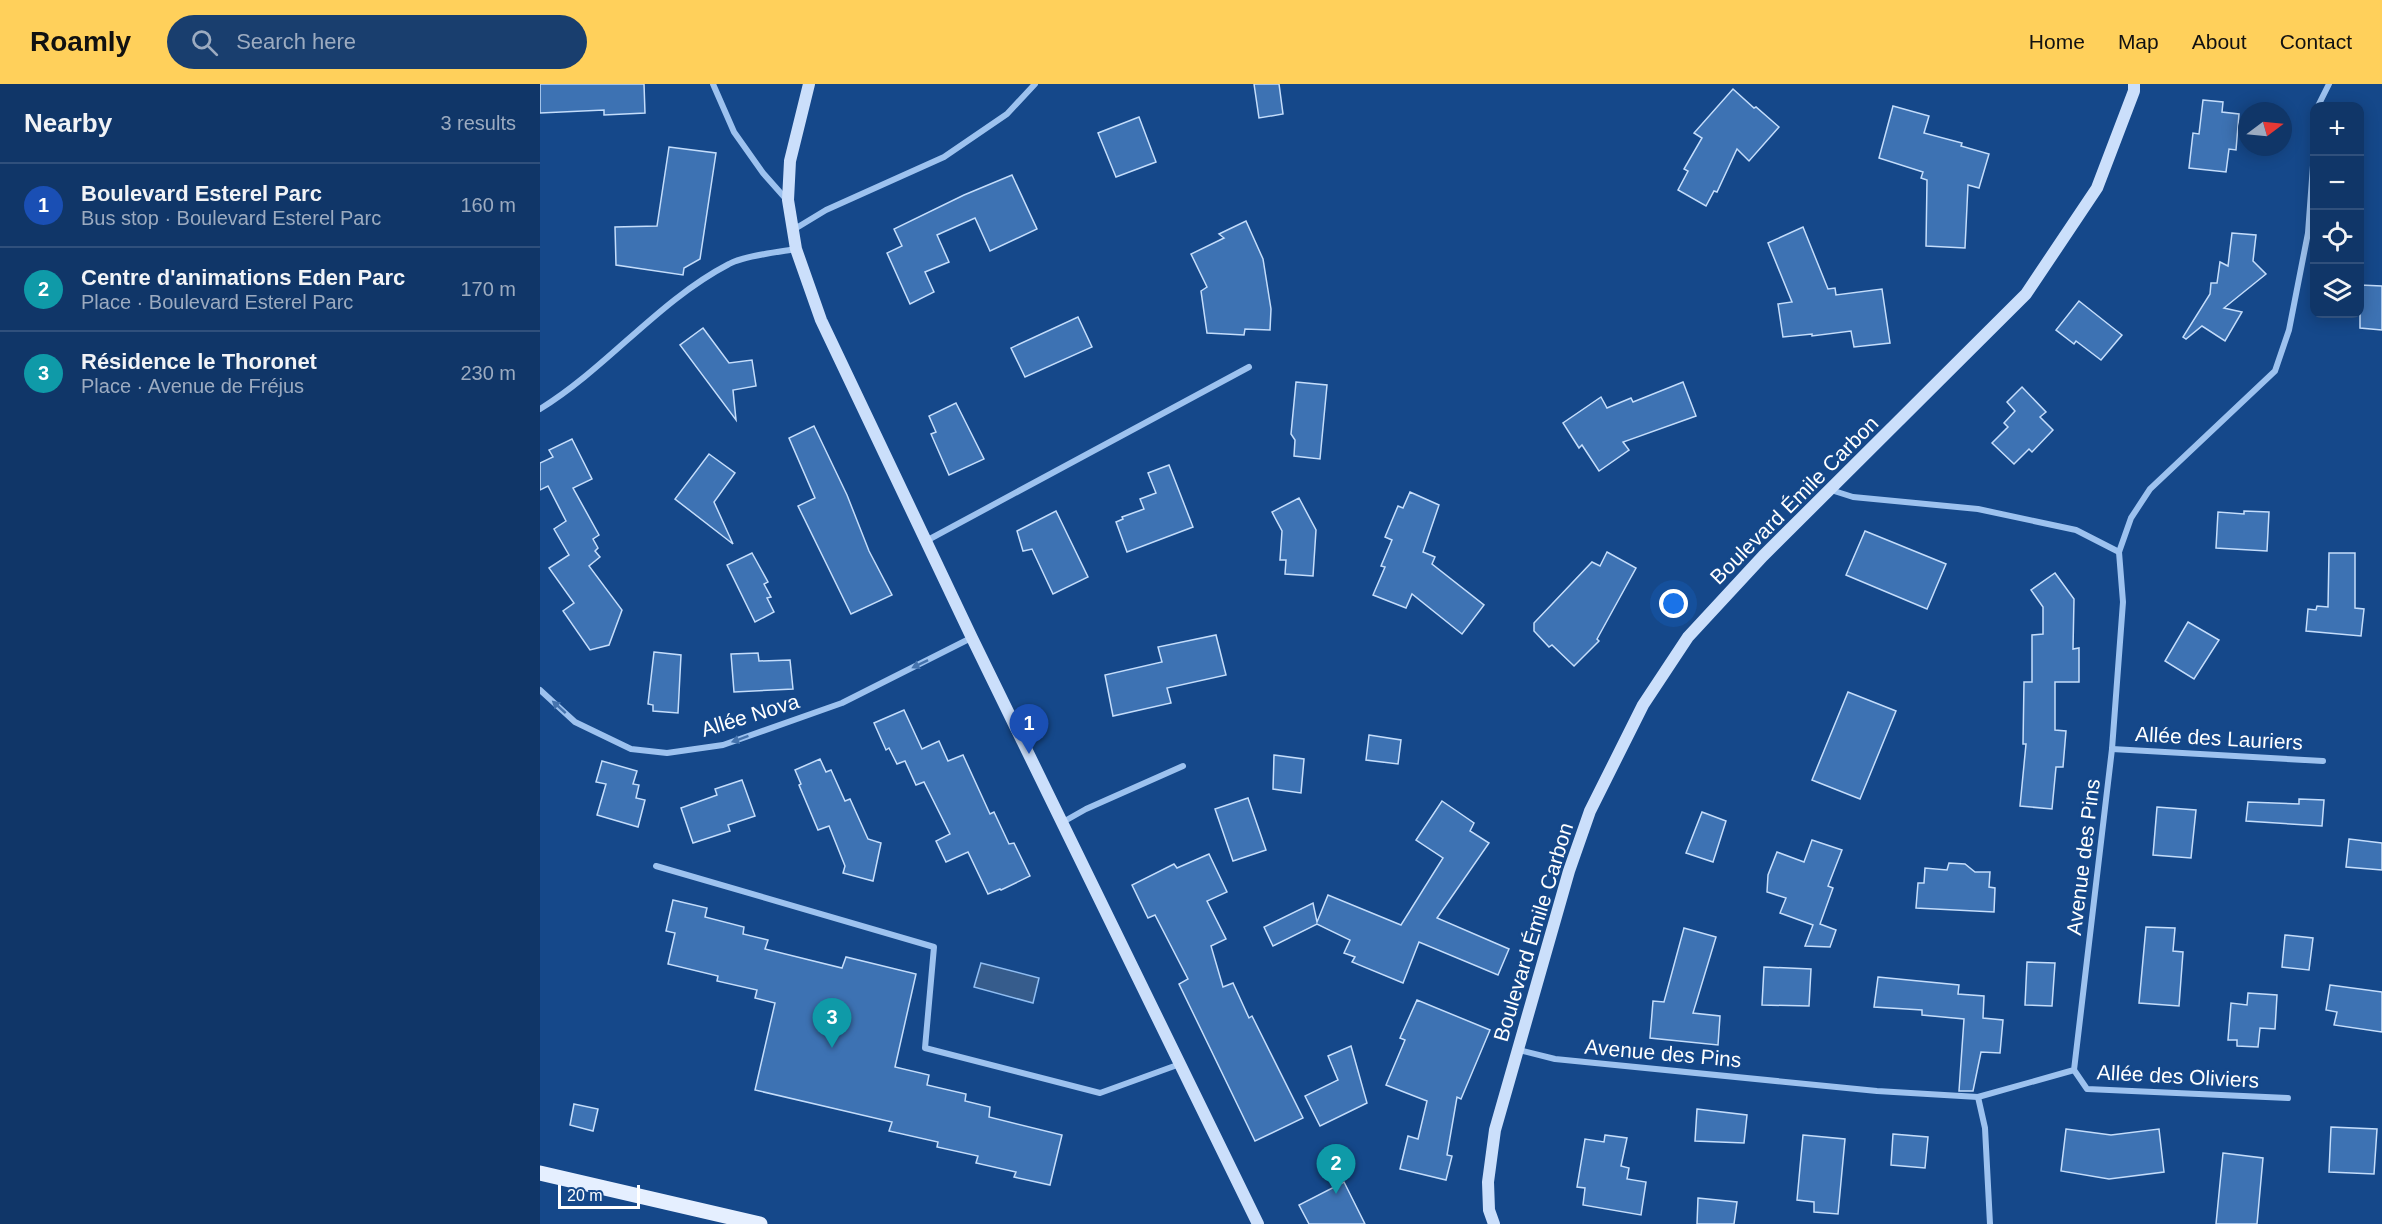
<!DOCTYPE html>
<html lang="en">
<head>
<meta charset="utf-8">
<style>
  :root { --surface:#103668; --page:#193e6e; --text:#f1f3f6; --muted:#9cabc0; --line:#30507c; --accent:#ffd05b }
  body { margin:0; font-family:Helvetica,sans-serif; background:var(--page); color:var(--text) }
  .controls { position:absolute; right:18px; top:18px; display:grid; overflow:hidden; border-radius:12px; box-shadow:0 3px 15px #0003 }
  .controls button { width:54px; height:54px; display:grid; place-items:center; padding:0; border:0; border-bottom:2px solid var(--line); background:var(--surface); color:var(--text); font:30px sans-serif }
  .compass { position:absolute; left:1698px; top:18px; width:54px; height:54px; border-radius:50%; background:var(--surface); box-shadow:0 3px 15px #0003; rotate:74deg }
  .scale { position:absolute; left:18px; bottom:15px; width:82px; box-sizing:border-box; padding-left:6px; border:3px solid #fff; border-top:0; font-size:16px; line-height:21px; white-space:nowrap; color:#fff; -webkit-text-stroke:4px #15488a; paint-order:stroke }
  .you { position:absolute; left:1134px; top:520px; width:21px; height:21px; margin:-15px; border:4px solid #fff; border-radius:50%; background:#1a73e8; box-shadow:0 0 0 9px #1a73e833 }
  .badge { display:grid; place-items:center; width:39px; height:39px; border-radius:50%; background:var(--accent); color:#fff; font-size:20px; font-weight:700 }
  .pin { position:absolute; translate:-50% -50px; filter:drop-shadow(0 2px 3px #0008) }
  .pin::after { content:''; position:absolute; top:32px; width:21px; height:18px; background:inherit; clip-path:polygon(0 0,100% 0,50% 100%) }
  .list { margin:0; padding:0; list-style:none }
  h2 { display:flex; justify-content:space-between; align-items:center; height:78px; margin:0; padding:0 24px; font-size:26px }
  h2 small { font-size:20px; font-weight:400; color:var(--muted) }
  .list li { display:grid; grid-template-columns:39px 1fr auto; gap:18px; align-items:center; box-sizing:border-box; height:84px; padding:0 24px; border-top:2px solid var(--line) }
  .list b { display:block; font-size:22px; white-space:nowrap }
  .list p { margin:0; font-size:20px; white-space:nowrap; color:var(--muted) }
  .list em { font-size:20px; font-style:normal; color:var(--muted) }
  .icon { flex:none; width:33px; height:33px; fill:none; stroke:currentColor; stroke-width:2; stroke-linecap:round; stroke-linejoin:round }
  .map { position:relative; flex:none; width:1842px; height:1140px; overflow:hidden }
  header { display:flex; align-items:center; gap:36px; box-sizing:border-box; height:84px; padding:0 30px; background:var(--accent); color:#111 }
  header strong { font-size:28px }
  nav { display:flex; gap:33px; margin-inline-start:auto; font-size:21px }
  .search { width:420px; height:54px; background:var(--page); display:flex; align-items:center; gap:15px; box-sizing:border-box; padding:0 21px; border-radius:33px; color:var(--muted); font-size:22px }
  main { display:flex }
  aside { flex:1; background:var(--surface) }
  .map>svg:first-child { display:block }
  .water { fill:#365c8c; stroke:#8fbdf2; stroke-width:1.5 }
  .building { fill:#3d72b3; stroke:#c4ddfb; stroke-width:1.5 }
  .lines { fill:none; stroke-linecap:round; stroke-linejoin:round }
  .street { stroke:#9dc2ef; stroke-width:6 }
  .secondary { stroke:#cbdffb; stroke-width:12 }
  .primary { stroke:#e5efff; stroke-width:15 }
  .oneway { fill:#4573ad }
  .labels { text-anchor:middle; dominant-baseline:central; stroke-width:5; stroke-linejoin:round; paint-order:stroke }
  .street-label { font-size:21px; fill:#fff; stroke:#15488a }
</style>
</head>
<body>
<header>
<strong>Roamly</strong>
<div class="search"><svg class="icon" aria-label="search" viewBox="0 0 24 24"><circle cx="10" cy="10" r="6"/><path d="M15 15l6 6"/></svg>Search here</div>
<nav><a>Home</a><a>Map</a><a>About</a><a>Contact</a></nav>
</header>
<main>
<aside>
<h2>Nearby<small>3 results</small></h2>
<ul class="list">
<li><span class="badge" style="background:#1a4fb4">1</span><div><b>Boulevard Esterel Parc</b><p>Bus stop · Boulevard Esterel Parc</p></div><em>160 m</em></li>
<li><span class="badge" style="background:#0f9aa8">2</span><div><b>Centre d'animations Eden Parc</b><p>Place · Boulevard Esterel Parc</p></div><em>170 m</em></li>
<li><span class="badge" style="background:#0f9aa8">3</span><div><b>Résidence le Thoronet</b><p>Place · Avenue de Fréjus</p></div><em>230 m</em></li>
</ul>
</aside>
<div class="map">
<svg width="1842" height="1140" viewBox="0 0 1842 1140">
  <rect width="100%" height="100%" fill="#15488a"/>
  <!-- water -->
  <path class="water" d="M441,879L499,894L493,919L434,903Z"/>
  <!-- building -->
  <g class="building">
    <path d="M0,0H104L105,29L64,31V26L0,29Z"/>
    <path d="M714,0H739L743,30L719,34Z"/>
    <path d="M1193,5L1214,24L1216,23L1239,43L1209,77L1197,65L1177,108L1174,107L1166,122L1138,106L1148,87L1144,85L1162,54L1154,49Z"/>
    <path d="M1663,16L1683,18L1682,28L1699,30L1696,66L1689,65L1686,88L1649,84L1653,49L1659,50Z"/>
    <path d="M1353,22L1389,32L1384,49L1422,59L1421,62L1449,70L1439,104L1428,101L1425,164L1386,162L1387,96L1381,94L1383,88L1339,74Z"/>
    <path d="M599,33L616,78L576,93L558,49Z"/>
    <path d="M129,63L176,69L160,175L144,184L143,191L76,181L75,143L117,142Z"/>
    <path d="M472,91L497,145L450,167L435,134L397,151L409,178L385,188L394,208L370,220L347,169L362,162L354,145L424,111Z"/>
    <path d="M706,137L723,175L731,225L730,246L705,245L704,251L667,249L661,207L667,203L651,170L684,154L679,150Z"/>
    <path d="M1263,143L1288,205L1295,204L1296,211L1342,205L1350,259L1314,263L1311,247L1272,252V250L1243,253L1238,220L1252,218L1228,159Z"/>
    <path d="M1692,149L1716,151L1713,177L1726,190L1684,224L1702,228L1685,257L1662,242L1646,255L1643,253L1670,210L1671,199H1677L1680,178L1688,182Z"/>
    <path d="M1820,201L1842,202V246L1820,244Z"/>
    <path d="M1539,217L1582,251L1561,276L1536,257L1534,260L1516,246Z"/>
    <path d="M538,233L552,263L485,293L471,264Z"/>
    <path d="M163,244L189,279L212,276L216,302L193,306L196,336L140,261Z"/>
    <path d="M756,298L787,301L780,375L754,372L755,356L751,350Z"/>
    <path d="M1143,298L1156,332L1083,358L1089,366L1059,387L1042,361L1039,364L1023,339L1061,313L1067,324L1091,314L1093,318Z"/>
    <path d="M1482,303L1506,328L1500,333L1513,346L1492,368L1489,365L1474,380L1452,359L1468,343L1464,339L1475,327L1467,318Z"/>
    <path d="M416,319L444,375L409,391L391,350L396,348L389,332Z"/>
    <path d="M274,342L307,411L329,467L352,511L311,530L258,422L275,414L249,354Z"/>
    <path d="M32,355L52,395L33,404L59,451L53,455L58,464L55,467L60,473L49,482L82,526L69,561L50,566L23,527L34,519L9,484L29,471L14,445L26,437L8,402L0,406V379L13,373L9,366Z"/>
    <path d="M169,370L195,389L174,418L193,460L135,415Z"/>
    <path d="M629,381L653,443L587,468L576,438L583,435L582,433L604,425L600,415L616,409L608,389Z"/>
    <path d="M870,408L899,421L883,468L895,473L892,480L944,521L922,550L872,510L866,524L833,511L845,483L841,482L852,456L845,453L858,422L863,424Z"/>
    <path d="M759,414L776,446L773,492L745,490L746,476H740L742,447L732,428Z"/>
    <path d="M516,427L548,493L513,510L492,465L483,467L477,447Z"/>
    <path d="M1704,427L1729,428L1727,467L1676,464L1678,428L1704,430Z"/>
    <path d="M1325,447L1406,480L1387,525L1306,491Z"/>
    <path d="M1067,468L1096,484L1057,555L1059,557L1034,582L1012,561L1009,563L994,547V539L1052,478L1060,482Z"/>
    <path d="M212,469L228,498L224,500L231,513L227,514L234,528L215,538L187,481Z"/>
    <path d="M1789,469H1815V524L1824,525L1821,552L1766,547L1768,525L1776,526L1777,522L1788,523Z"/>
    <path d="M1515,489L1534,515L1533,565L1539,564V598H1515V646L1526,647L1523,683H1516L1512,725L1480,722L1486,660H1483L1484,598H1492V551L1503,550V523L1491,506Z"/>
    <path d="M1648,538L1679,556L1654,595L1625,577Z"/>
    <path d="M676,551L686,591L627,604L631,619L573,632L565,591L622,578L618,563Z"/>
    <path d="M114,568L141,571L138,629L113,627V621L108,620Z"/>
    <path d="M218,569L219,577L250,576L253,605L194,608L191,570Z"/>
    <path d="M1308,608L1356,627L1320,715L1272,696Z"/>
    <path d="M364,626L382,665L399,657L408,677L423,671L450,730L454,728L469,760L474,759L490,792L461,806L460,805L448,810L428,768L406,778L396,757L410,750L384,698L376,701L365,677L357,680L349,664L346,666L334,639Z"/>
    <path d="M829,651L861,656L858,680L826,676Z"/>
    <path d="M734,671L764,675L761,709L733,705Z"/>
    <path d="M280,675L286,688L291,686L305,717L310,715L328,755L341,759L333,797L303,789L305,782L289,742L278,746L259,701L261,700L255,686Z"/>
    <path d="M62,677L97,687L93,700L99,701L96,714L105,716L98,743L57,731L66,700L56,698Z"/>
    <path d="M202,696L215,732L188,741L190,747L153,759L141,724L177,711L175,705Z"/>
    <path d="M708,714L726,766L693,777L675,725Z"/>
    <path d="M1759,715L1784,716L1782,742L1706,737L1708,718L1759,720Z"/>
    <path d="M902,717L934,739L930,747L949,759L897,834L969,865L958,891L879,858L863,899L812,878L815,873L804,869L810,856L777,840L733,862L724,843L773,819L777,838L788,811L861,841L903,774L876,756Z"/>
    <path d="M1617,723L1656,726L1651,774L1613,771Z"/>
    <path d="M1162,728L1186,737L1173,778L1146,769Z"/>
    <path d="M1809,755L1842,759V786L1806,783Z"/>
    <path d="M1272,756L1302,766L1288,802L1293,804L1280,840L1296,846L1290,863L1265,862L1273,841L1240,829L1246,814L1227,808L1228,791L1237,768L1264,778Z"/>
    <path d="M669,770L687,808L667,817L686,855L671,862L683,903L693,899L709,934L712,932L763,1034L715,1057L639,900L648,895L615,831L608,834L592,801L634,780L637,784Z"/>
    <path d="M1409,779L1425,780L1435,788H1450L1449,803L1455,804L1454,828L1376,824L1378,799H1384L1385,784L1407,786Z"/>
    <path d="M133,816L167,824L165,833L204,843L203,850L228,856L225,865L302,884L306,873L376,890L355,983L389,991L387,1001L426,1010L425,1017L450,1023L449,1033L522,1051L510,1101L474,1093L476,1088L436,1079L438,1072L397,1063L398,1058L349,1047L352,1038L215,1006L235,919L215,914L217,906L177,897L178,892L128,880L135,849L126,847Z"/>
    <path d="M1606,843L1635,844L1633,867L1643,868L1639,922L1599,919Z"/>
    <path d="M1144,844L1176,853L1153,929L1180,932L1178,961L1110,954L1113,917L1124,918Z"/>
    <path d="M1745,851L1773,854L1769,886L1742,883Z"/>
    <path d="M1487,878L1515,879L1512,922L1485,921Z"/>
    <path d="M1224,883L1271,885L1269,922L1222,921Z"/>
    <path d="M1338,893L1419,901L1418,910L1444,912L1443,934L1463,936L1460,969L1441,968L1433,1007H1419L1424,935L1382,931V926L1334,923Z"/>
    <path d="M1790,901L1842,908V948L1794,941L1797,928L1786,926Z"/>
    <path d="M1708,909L1737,911L1735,945L1720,944L1718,963L1697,962V956H1688L1691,919L1707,921Z"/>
    <path d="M877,916L950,946L921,1015L917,1013L907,1071L912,1072L906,1096L860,1085L868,1052L878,1055L887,1017L846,1001L865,956L860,954Z"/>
    <path d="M811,962L827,1019L780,1042L765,1012L798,996L788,972Z"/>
    <path d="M34,1020L58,1025L53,1047L30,1041Z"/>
    <path d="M1157,1025L1207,1031L1204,1059L1155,1057Z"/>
    <path d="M1791,1043L1837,1045L1834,1090L1789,1088Z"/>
    <path d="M1526,1045L1571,1051L1619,1045L1624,1088L1569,1095L1521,1087Z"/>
    <path d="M1353,1050L1388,1053L1385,1084L1351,1081Z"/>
    <path d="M1065,1051L1087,1054L1081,1082L1089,1084L1087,1095L1106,1098L1101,1131L1043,1121L1045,1104L1037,1103L1045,1055L1064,1058Z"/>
    <path d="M1263,1051L1305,1055L1298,1130L1274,1128V1118L1257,1116Z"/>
    <path d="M1683,1069L1723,1074L1717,1140H1676Z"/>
    <path d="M804,1098L825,1140H769L759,1121Z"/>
    <path d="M1158,1114L1197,1118L1194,1140H1157Z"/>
  </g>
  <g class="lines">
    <!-- street -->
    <g class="street">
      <path d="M173,0L194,48L223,89L246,115"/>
      <path d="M1778,22L1789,0"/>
      <path d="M253,146L286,126L404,73L467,30L495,0"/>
      <path d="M0,325C68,283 118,217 189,180C203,172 238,168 256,165"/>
      <path d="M1291,406L1313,413L1438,425L1536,446L1579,468"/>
      <path d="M386,457L709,283"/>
      <path d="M0,606L35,638L91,665L127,669L183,661L302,619L431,554"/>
      <path d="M1572,665L1783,677"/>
      <path d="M523,738L546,725L643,682"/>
      <path d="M116,782L394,863L385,964L560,1009L640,980"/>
      <path d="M979,966L1015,975L1337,1007L1438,1013L1534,986L1572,665L1583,518L1579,468L1591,434L1610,405L1735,287L1749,246L1768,149L1774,68"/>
      <path d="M1534,986L1547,1005L1748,1014"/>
      <path d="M1438,1013L1445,1044L1450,1140"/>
    </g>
    <!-- secondary -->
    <g class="secondary">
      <path d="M269,0L250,77L248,116L256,165L281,236L432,554L718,1140"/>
      <path d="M954,1140L949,1126L948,1098L955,1046L1029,787L1050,727L1103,621L1148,553L1223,472L1486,210L1557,104L1594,7V0"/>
    </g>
    <!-- primary -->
    <path class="primary" d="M0,1089L220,1140"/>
  </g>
  <!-- one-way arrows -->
  <defs><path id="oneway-solid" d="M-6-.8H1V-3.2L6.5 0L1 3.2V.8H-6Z" transform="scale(1.5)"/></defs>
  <g class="oneway">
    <use href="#oneway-solid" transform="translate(380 580) rotate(154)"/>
    <use href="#oneway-solid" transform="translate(19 623) rotate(-138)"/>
    <use href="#oneway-solid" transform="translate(200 655) rotate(160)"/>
  </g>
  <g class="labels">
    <!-- street labels -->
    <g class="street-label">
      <text transform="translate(1254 416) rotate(-45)">Boulevard Émile Carbon</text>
      <text transform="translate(210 631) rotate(-17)">Allée Nova</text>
      <text transform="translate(1679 654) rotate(3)">Allée des Lauriers</text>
      <text transform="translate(1543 773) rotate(-83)">Avenue des Pins</text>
      <text transform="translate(993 848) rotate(-73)">Boulevard Émile Carbon</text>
      <text transform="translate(1123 969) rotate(5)">Avenue des Pins</text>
      <text transform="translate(1638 992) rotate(3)">Allée des Oliviers</text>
    </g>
  </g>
</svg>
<div class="controls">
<button>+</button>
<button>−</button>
<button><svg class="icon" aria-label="locate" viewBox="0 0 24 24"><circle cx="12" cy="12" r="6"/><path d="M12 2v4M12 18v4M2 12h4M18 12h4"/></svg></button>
<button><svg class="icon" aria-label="layers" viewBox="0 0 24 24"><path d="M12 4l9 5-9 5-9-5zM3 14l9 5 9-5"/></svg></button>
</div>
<svg class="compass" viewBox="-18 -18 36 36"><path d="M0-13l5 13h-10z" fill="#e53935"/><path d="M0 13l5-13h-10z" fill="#9cabc0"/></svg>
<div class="scale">20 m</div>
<div class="you"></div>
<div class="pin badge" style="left:489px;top:670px;background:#1a4fb4">1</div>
<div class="pin badge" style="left:796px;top:1110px;background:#0f9aa8">2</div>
<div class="pin badge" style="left:292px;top:964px;background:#0f9aa8">3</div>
</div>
</main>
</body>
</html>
